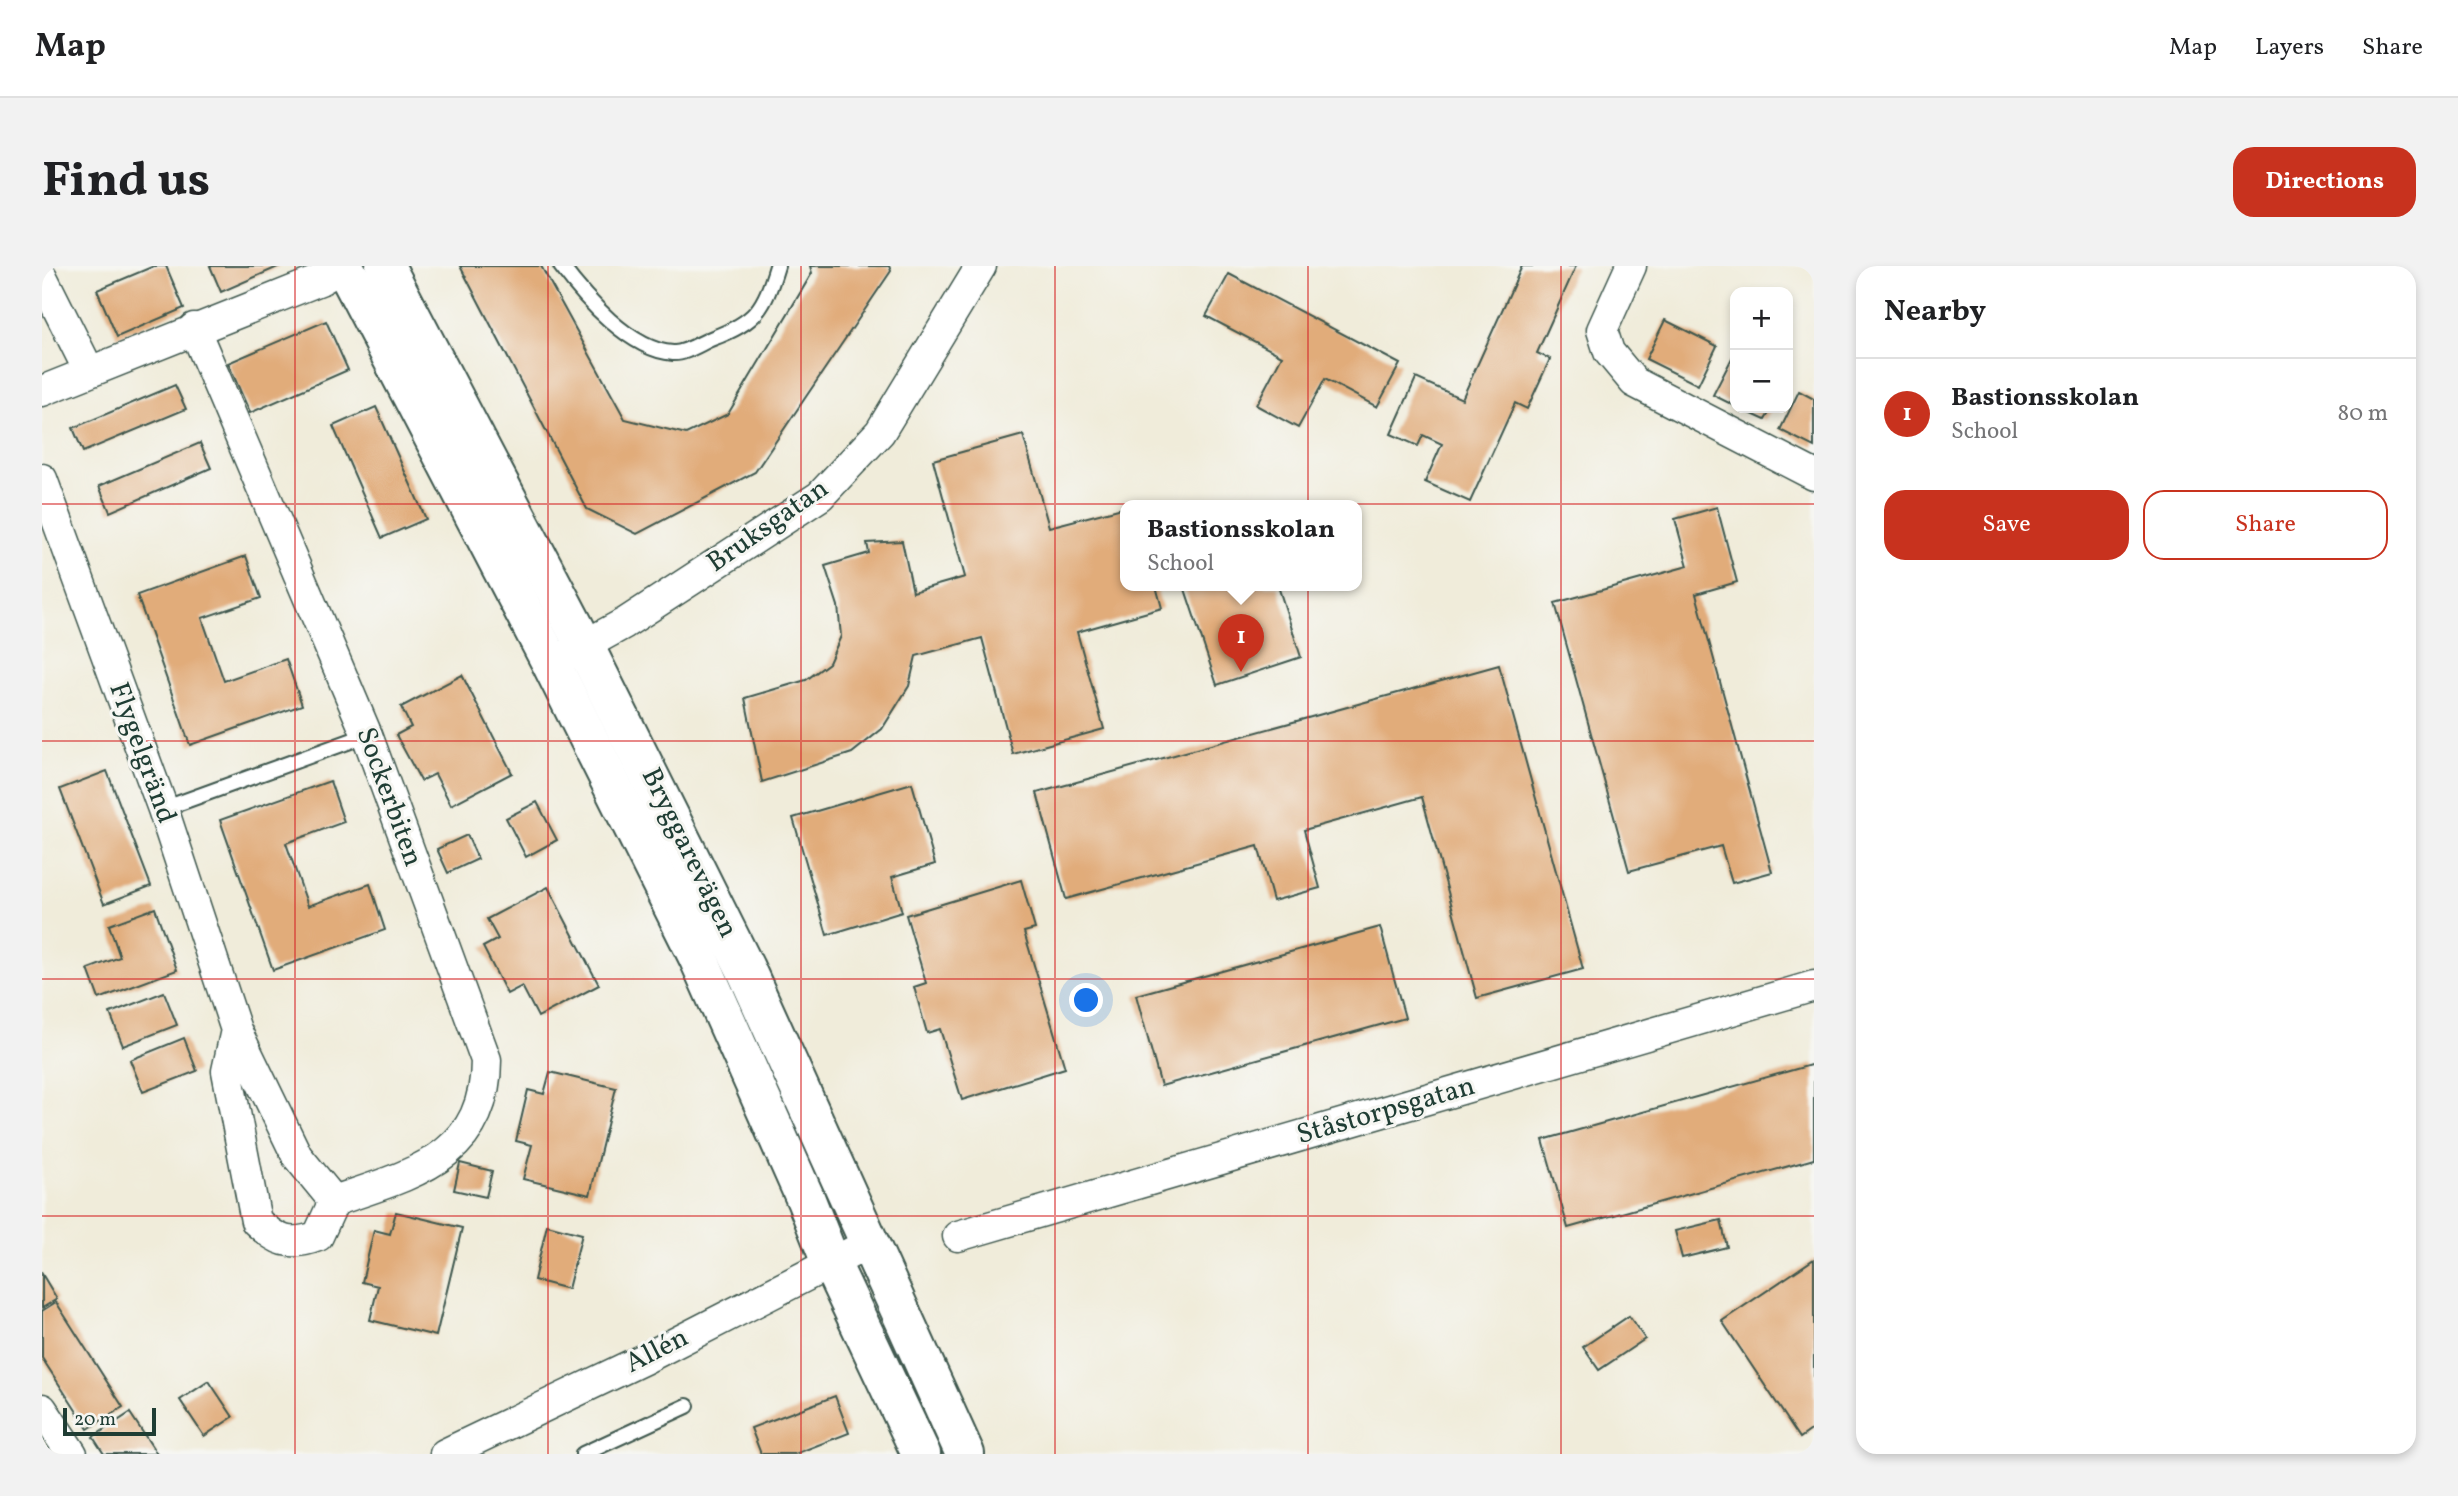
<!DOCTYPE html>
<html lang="en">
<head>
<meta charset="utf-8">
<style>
  :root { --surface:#fff; --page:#f2f2f2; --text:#202124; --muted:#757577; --line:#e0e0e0; --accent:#c8321e }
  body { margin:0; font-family:Vollkorn,serif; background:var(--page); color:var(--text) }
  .controls { position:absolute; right:21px; top:21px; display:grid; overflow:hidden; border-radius:14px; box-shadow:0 4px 10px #0003 }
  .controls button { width:63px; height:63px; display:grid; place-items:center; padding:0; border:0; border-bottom:2px solid var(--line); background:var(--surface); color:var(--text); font:35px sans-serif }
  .scale { position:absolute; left:21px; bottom:18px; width:93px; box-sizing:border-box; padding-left:7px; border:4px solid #1f3d34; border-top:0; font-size:19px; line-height:24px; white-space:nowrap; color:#1f3d34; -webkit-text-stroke:5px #f6f6f2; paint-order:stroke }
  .you { position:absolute; left:1045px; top:735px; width:24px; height:24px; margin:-18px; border:5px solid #fff; border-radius:50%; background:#1a73e8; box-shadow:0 0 0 10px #1a73e833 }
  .badge { display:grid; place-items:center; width:46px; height:46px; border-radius:50%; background:var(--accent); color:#fff; font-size:23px; font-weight:700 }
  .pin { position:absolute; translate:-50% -58px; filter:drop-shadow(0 2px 4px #0008) }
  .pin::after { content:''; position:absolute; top:37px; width:24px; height:21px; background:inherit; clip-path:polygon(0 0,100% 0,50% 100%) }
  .popup { position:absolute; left:1078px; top:234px; width:242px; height:91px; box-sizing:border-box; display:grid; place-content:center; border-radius:14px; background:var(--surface); filter:drop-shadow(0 2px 5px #0005); font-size:23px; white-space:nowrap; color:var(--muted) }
  .popup b { font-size:26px; color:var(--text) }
  .popup::after { content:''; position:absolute; left:50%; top:100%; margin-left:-14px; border:14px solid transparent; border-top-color:var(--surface) }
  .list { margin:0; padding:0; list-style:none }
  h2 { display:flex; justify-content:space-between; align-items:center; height:91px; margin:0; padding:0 28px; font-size:30px }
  h2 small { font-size:23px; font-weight:400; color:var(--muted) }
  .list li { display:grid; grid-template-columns:46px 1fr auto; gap:21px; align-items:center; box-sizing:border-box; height:112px; padding:0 28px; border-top:2px solid var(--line) }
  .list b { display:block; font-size:26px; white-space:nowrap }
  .list p { margin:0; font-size:23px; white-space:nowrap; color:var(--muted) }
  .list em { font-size:23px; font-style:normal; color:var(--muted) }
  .actions { display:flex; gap:14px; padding:21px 28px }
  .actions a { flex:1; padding:16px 0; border:2px solid var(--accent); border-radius:21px; text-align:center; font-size:24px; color:var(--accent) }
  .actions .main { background:var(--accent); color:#fff }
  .map { position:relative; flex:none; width:1772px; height:1188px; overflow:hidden; border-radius:21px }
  header { display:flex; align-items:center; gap:42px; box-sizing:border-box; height:98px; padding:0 35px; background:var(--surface); border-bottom:2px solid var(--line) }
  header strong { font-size:33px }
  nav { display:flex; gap:38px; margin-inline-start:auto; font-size:24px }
  .intro { display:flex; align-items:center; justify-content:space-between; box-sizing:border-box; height:168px; padding:0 42px }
  h1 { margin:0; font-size:49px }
  .button { padding:18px 32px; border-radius:21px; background:var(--accent); color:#fff; font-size:24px; font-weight:700 }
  main { display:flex; gap:42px; padding:0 42px }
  aside { flex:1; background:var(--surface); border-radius:21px; box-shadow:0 4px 10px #0003 }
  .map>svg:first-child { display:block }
  .building { fill:#e1ac7a }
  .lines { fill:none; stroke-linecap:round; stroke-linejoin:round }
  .service-casing { stroke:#3e574d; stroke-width:18 }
  .minor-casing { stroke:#3e574d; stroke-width:33 }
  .secondary-casing { stroke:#3e574d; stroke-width:42 }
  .service { stroke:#fff; stroke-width:14 }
  .minor { stroke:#fff; stroke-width:30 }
  .secondary { stroke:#fff; stroke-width:38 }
  .grid { fill:none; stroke:#d62828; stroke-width:2; stroke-opacity:0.55 }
  .labels { text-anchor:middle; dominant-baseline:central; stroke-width:6; stroke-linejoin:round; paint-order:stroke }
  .street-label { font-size:28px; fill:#1f3d34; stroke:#f6f6f2 }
</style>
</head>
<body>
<header>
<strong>Map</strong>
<nav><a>Map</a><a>Layers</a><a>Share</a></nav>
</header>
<div class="intro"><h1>Find us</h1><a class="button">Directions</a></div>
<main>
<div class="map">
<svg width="1772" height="1188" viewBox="0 0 1772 1188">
  <rect width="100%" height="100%" fill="#f6f6f2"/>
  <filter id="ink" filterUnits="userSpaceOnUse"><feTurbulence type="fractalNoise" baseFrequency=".0143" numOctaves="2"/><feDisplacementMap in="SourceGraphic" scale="14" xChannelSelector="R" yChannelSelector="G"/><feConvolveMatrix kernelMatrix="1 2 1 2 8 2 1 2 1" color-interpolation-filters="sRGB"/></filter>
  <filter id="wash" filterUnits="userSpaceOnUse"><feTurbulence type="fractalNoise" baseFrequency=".00686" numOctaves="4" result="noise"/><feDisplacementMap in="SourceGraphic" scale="28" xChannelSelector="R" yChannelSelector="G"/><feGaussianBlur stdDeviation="1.57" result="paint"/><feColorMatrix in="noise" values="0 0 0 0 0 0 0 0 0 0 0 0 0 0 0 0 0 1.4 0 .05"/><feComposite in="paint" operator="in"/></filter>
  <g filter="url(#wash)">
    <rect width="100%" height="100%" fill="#f0ecda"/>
    <g id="blocks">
      <!-- building -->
      <g class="building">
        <path d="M112,0H124L142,42L75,71L55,24Z"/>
        <path d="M168,0H238L179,26Z"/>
        <path d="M418,0H499L583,153L644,168L686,148L770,7L768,0H847L849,5L713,206L595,268L545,243Z"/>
        <path d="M1480,0H1534L1495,87L1508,93L1485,143L1473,137L1428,236L1383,216L1400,178L1381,169L1376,180L1349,168L1374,112L1420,133Z"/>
        <path d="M1187,8L1358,98L1335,141L1283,113L1256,162L1214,139L1240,90L1164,50Z"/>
        <path d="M1623,54L1675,80L1656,119L1604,93Z"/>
        <path d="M284,55L306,104L208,147L186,97Z"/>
        <path d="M1691,90L1693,91V140L1671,129Z"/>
        <path d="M133,119L144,143L41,186L31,162Z"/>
        <path d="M1757,125L1772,133V181L1738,164Z"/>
        <path d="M334,141L384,253L340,272L291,160Z"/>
        <path d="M1697,142H1730L1723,154Z"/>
        <path d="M981,169L1007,261L1084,241V320H1114L1120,342L1035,366L1062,463L971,488L940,372L874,390L867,420L840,463L810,487L720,516L703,432L764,414L787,397L799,370L796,340L783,300L827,287L825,277L860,275L871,326L923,311L891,194Z"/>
        <path d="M158,177L169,202L68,246L57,220Z"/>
        <path d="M1675,241L1695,316L1654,328L1730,606L1690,617L1679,580L1587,605L1513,337L1646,300L1633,253Z"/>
        <path d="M204,290L219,332L160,352L182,415L244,393L260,439L148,479L95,329Z"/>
        <path d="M1142,320H1236L1259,391L1175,419Z"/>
        <path d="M1457,399L1541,703L1435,732L1380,531L1262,564L1278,622L1231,635L1216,580L1024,633L995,527Z"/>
        <path d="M420,409L470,507L409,539L393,508L379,515L354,469L369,461L359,441Z"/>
        <path d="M65,505L109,620L62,638L18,523Z"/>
        <path d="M288,515L302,556L244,577L266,640L328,618L343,664L231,704L178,554Z"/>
        <path d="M870,517L893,598L850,611L860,646L785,669L751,552Z"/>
        <path d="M495,536L515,574L484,591L464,552Z"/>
        <path d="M425,569L436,593L406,607L395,583Z"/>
        <path d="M979,614L993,663L982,666L1023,802L920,834L898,763L885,767L872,721L884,717L864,649Z"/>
        <path d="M506,621L557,719L496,751L480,720L465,728L441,681L456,673L445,653Z"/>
        <path d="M113,642L135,704L57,733L46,703L78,691L67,659Z"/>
        <path d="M1338,661L1363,752L1119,820L1094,729Z"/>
        <path d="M122,726L135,759L81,780L68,747Z"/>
        <path d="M142,772L155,805L101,826L88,794Z"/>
        <path d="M1772,798V893L1526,962L1501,874Z"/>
        <path d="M508,806L574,822L548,929L481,913L490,879L474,875L486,824L502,828Z"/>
        <path d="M418,897L450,905L444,931L412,924Z"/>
        <path d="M354,946L420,962L394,1070L328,1054L336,1020L320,1016L332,964L348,968Z"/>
        <path d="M1679,954L1685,981L1640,992L1633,965Z"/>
        <path d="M505,959L540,968L526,1023L492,1014Z"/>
        <path d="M1772,993V1162L1758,1172L1680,1055Z"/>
        <path d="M0,1008L15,1033L0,1042Z"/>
        <path d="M14,1036L81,1141L46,1163L0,1092V1045Z"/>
        <path d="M1587,1050L1603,1073L1557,1104L1541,1081Z"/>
        <path d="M167,1115L191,1151L162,1170L138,1134Z"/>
        <path d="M793,1130L807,1167L753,1188H719L709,1162Z"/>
        <path d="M88,1147L115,1188H62L51,1171Z"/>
      </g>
    </g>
  </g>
  <g filter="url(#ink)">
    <use href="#blocks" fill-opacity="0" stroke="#3e574d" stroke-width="2"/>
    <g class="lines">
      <!-- service casing -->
      <g class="service-casing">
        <g id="service">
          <path d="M519,0C543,32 588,84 631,87C643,88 660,76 671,72C714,56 722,43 735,0"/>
          <path d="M121,543L325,469"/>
          <path d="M541,1188L645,1140"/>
        </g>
      </g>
      <!-- minor casing -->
      <g class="minor-casing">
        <g id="minor">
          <path d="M1589,0L1560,64L1567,86L1592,116L1772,209"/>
          <path d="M0,11L47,105"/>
          <path d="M152,62L325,469L444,794C444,892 370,908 292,935"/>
          <path d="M0,125L278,14L303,0"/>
          <path d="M0,213L121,543L194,764L255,890L292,935L276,970C248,981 235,975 214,955L185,805L194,764"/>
          <path d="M525,389L583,357L778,230L838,166L939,0"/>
          <path d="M916,970L1772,720"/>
          <path d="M0,1143L30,1188"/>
          <path d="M403,1188L602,1093L826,978"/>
        </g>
      </g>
      <!-- secondary casing -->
      <g class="secondary-casing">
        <g id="secondary">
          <path d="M302,0L509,397L656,691L764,934L789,997L879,1188"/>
          <path d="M343,0L542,379L703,702L923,1188"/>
        </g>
      </g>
      <!-- service -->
      <use href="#service" class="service"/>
      <!-- minor -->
      <use href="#minor" class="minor"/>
      <!-- secondary -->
      <use href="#secondary" class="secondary"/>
    </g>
  </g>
  <!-- grid -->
  <path class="grid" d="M253,0V1188M506,0V1188M759,0V1188M1013,0V1188M1266,0V1188M1519,0V1188M0,238H1772M0,475H1772M0,713H1772M0,950H1772"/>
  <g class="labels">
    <!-- street labels -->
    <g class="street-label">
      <text transform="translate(726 260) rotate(-35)">Bruksgatan</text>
      <text transform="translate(100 487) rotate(70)">Flygelgränd</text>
      <text transform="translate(347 531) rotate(70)">Sockerbiten</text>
      <text transform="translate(647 587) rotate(64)">Bryggarevägen</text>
      <text transform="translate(1344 845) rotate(-16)">Ståstorpsgatan</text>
      <text transform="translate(615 1085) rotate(-27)">Allén</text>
    </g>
  </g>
</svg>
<div class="controls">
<button>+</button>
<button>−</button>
</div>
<div class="scale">20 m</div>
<div class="you"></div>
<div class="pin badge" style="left:1199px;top:406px">1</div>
<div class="popup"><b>Bastionsskolan</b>School</div>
</div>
<aside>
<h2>Nearby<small></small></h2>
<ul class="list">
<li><span class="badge">1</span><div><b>Bastionsskolan</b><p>School</p></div><em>80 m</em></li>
</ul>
<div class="actions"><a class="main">Save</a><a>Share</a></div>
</aside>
</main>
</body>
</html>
